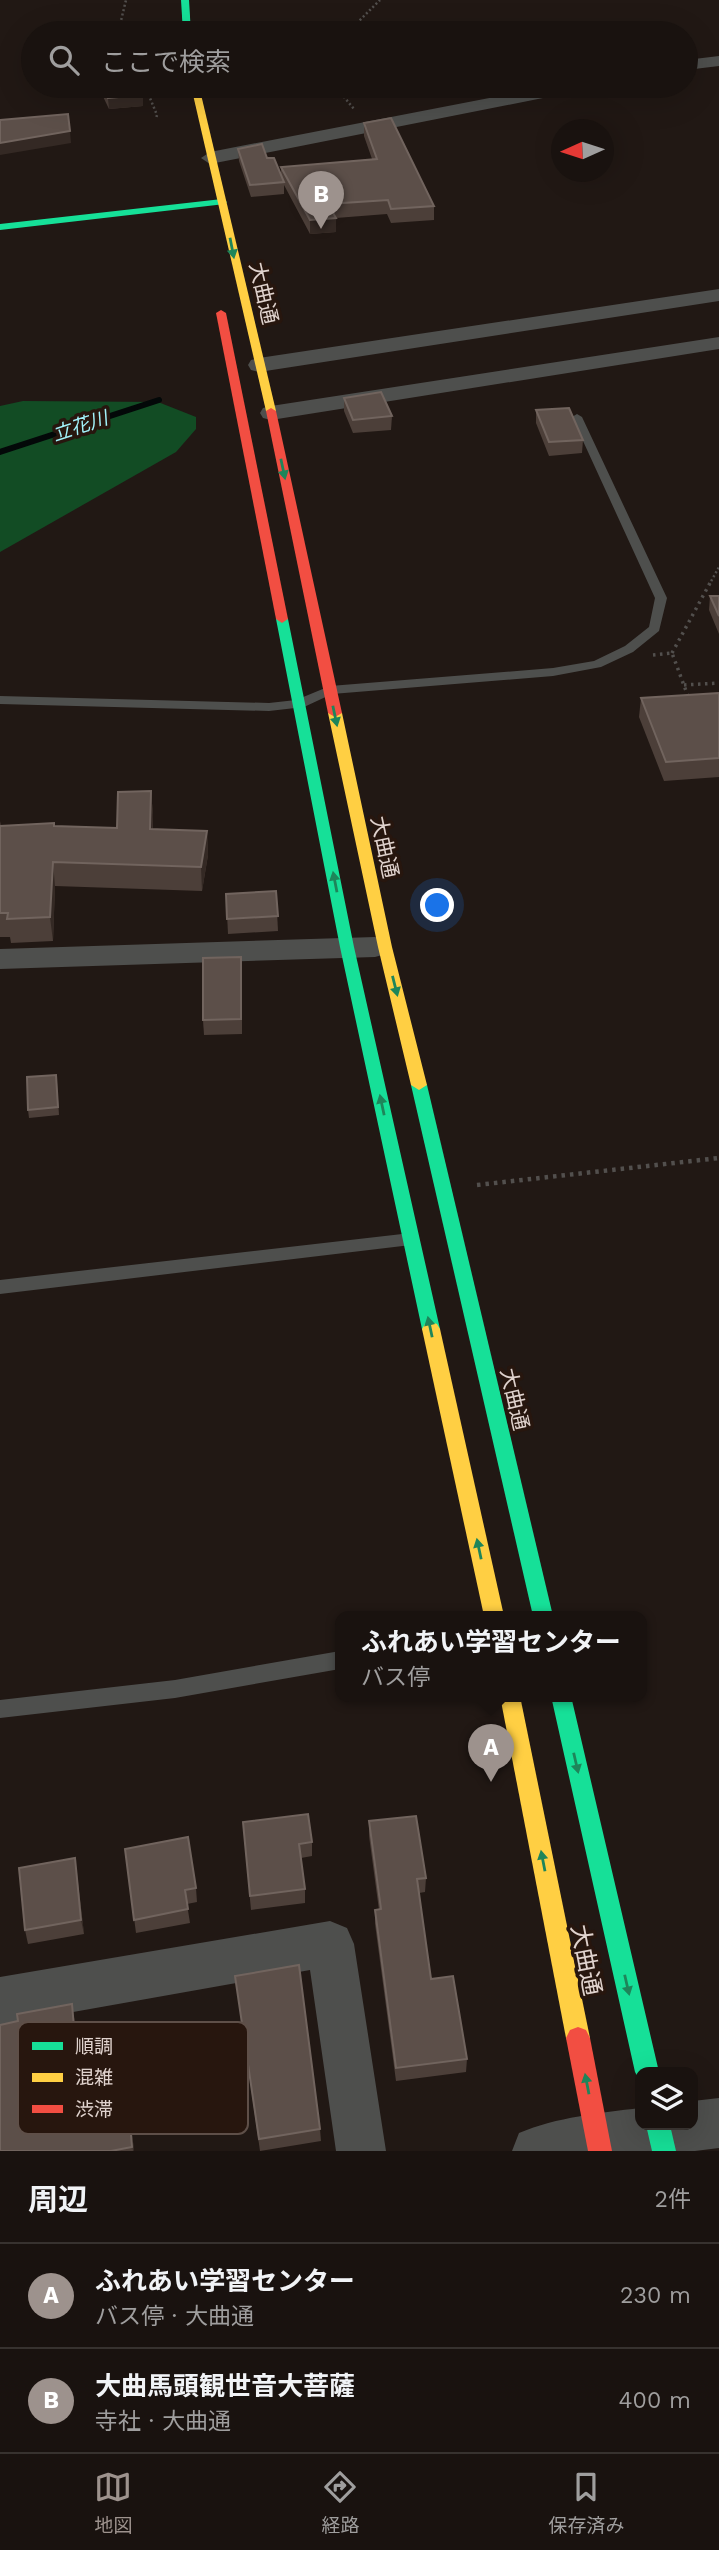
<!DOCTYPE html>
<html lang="ja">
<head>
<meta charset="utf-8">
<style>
  :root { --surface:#19120f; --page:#26201d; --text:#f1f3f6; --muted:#9f9e9e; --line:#37322f; --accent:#9d928d }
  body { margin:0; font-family:"Work Sans","Noto Sans JP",sans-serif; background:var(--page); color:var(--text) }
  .controls { position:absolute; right:21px; bottom:21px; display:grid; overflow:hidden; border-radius:14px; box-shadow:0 7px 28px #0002 }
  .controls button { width:63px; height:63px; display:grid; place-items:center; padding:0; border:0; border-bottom:2px solid var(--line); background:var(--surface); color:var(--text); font:35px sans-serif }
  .compass { position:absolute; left:551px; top:119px; width:63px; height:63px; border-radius:50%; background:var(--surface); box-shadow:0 7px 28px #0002; rotate:267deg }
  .you { position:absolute; left:438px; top:906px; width:24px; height:24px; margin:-18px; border:5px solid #fff; border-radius:50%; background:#1a73e8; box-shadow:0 0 0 10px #1a73e833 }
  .badge { display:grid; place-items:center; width:46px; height:46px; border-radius:50%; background:var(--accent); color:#fff; font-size:23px; font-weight:700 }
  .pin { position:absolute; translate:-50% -58px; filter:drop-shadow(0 2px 4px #0008) }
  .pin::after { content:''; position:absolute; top:37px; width:24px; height:21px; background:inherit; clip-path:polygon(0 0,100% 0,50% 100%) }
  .popup { position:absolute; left:335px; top:1611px; width:312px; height:91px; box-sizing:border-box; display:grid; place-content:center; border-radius:14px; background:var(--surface); filter:drop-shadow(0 2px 5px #0005); font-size:23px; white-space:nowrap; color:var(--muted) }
  .popup b { font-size:26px; color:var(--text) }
  .popup::after { content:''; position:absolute; left:50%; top:100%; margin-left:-14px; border:14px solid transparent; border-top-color:var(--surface) }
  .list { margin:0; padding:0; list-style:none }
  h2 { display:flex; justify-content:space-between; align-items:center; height:91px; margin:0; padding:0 28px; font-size:30px }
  h2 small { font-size:23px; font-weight:400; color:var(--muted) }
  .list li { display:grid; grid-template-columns:46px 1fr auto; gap:21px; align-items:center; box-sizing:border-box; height:105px; padding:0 28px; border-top:2px solid var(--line) }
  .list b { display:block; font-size:26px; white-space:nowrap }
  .list p { margin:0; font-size:23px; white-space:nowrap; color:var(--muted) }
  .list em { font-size:23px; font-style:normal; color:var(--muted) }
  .icon { flex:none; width:38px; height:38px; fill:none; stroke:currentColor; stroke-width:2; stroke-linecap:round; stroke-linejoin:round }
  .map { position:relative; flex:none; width:719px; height:2151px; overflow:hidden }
  .search { position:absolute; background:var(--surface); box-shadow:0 7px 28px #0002; left:21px; right:21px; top:21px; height:77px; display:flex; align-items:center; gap:18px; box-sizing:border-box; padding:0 24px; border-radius:38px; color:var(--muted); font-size:26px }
  .sheet { height:301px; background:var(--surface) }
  nav { display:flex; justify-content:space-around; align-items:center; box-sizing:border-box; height:98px; border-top:2px solid var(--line); background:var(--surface); font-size:19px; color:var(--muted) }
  nav a { display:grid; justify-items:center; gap:4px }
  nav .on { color:var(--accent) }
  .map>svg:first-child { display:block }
  .forest { fill:#124c24 }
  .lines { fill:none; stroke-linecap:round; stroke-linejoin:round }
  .stream { stroke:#030808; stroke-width:6 }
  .path-far2 { stroke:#524f4d; stroke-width:2.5; stroke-dasharray:2 2.5; stroke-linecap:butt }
  .path-far1 { stroke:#524f4d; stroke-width:3.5; stroke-dasharray:2.5 4.5; stroke-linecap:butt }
  .path { stroke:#524f4d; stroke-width:4.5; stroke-dasharray:3.5 5; stroke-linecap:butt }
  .lane { fill:#4e4f4d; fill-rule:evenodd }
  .street { fill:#4e4f4d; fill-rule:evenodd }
  .fast { fill:#16e098; fill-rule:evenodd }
  .slow { fill:#ffcf43; fill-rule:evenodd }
  .jam { fill:#f24e42; fill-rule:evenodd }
  .wall { fill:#4c3f39 }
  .shaded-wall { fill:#342924 }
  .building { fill:#5c4f49; stroke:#71645e; stroke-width:2 }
  .oneway { fill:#1e855a }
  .labels { text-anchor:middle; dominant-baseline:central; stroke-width:7; stroke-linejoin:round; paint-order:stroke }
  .far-water-label { font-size:19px; font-style:italic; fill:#a2f2fa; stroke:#27160e }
  .street-label { font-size:21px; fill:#e0d3ce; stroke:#27160e }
  .near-street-label { font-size:24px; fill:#e0d3ce; stroke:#27160e }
  .key { fill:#27160e; stroke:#5e4f48; stroke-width:2 }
  .key-label { font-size:19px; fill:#e0d3ce }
</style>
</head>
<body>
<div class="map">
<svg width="719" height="2151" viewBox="0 0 719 2151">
  <rect width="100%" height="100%" fill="#211814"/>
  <!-- forest -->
  <path class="forest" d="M23,401L158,402L196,417V429L176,452L0,552V406Z"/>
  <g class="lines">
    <!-- stream -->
    <path class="stream" d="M0,452L159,400"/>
    <!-- path-far2 -->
    <g class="path-far2">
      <path d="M118,33L126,0"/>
      <path d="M347,33L380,0"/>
      <path d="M145,86L157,115L156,119"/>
      <path d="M335,86L354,109"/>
      <path d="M709,585L719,567"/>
    </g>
    <!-- path-far1 -->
    <g class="path-far1">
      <path d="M672,653L710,583"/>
      <path d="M653,655L672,653L689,699"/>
      <path d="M684,685L719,683"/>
    </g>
    <!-- path -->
    <path class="path" d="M477,1185L719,1158"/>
    <!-- lane -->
    <g class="lane">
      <path d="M577,414L582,417L667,598L659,631L633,652L601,667L553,676L332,694L304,707L269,711L0,704V696L269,703L296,700L330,686L553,668L594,661L625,646L649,627L655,598L572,417Z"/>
      <path d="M411,1233L417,1235L419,1239L417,1243L411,1245L0,1294V1280Z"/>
      <path d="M340,1651V1669L175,1698L0,1718V1700L175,1680Z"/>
    </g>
    <!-- street -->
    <g class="street">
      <path d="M719,56V66L686,70V60Z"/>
      <path d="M552,86H587L578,91L210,164L201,158L210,152Z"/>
      <path d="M719,289V301L259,372L251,370L248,365L251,360L259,358Z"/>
      <path d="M719,337V349L271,420L263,418L260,413L263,408L271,406Z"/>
      <path d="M375,937L386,940L391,947L386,954L375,957L0,969V949Z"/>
      <path d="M330,1921L347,1928L354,1944L386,2151H336L310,1970L0,2025V1977Z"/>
      <path d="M719,2098V2148L695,2151H512L519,2133C557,2117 600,2113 640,2108V2125H693V2101Z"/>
    </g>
    <!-- fast -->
    <g class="fast">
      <path d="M181,0H189L191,33H183Z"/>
      <path d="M222,199L227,202L225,204L0,230V224Z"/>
      <path d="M282,615L288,619L354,947L440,1329L437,1334L431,1336L425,1334L422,1329L340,947L276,619Z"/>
      <path d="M419,1080L427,1085L553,1616H533L411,1085Z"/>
      <path d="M551,1696H571L659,2072H640V2081L635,2072Z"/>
      <path d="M646,2125H670L676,2151H652Z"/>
    </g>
    <!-- slow -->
    <g class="slow">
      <path d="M191,86H199L276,411L275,413L266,411Z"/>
      <path d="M335,709L342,713L392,947L427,1085L419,1090L411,1085L378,947L328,713Z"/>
      <path d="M431,1322L437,1324L440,1329L504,1616H484L422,1329L425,1324Z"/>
      <path d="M500,1696H520L590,2038L586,2046L578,2049L570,2046L566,2038Z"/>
    </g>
    <!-- jam -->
    <g class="jam">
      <path d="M221,310L226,313L288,619L282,623L276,619L216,313Z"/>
      <path d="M271,408L276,411L342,713L335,717L328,713L266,411Z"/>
      <path d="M578,2027L586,2030L590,2038L612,2151H588L566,2038L570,2030Z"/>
    </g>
  </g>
  <!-- wall -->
  <g class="wall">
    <path d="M98,86H138L143,95V106L109,109Z"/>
    <path d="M364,123L434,206V220L391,223L387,214L336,218V232L310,234L284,185V194L251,197L239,161L238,149L281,176V167L372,159L364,136Z"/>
    <path d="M344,398L392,416L391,430L353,433L344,411Z"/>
    <path d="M536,410L583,440L582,453L549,456L536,423Z"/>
    <path d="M710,596H719V634L709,610Z"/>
    <path d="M719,693V777L664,781L639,717L641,698Z"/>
    <path d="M151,791L153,815V829L207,831L208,855L202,891L55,886L53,941L11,943L10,937H0V821L1,826L117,828Z"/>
    <path d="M276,891L278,931L228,934L226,894Z"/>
    <path d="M242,972V1034L204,1035L203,1020Z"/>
    <path d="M57,1083L59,1115L29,1118L28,1110Z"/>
    <path d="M369,1821L426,1878L425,1892L419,1893L431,1979L467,2059L466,2072L396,2081L375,1924V1910H379L369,1836Z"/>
    <path d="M244,1836L312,1842V1856L301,1858L305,1889V1903L251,1910Z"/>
    <path d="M125,1849L196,1888L197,1902L187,1904L190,1923L136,1933Z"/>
    <path d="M75,1858L84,1934L28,1944L25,1930Z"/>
    <path d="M235,1976L320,2129L321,2141L260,2151Z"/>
    <path d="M74,2017L81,2087L126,2079L134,2151H0Z"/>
  </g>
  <!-- shaded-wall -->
  <g class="shaded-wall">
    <path d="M143,95V106L109,109L108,98Z"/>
    <path d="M70,131L71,143L0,155V143Z"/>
    <path d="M336,218V232L310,234V220Z"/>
    <path d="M151,791L153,815L152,853L150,829Z"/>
    <path d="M207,831L208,855L202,891L201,867Z"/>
    <path d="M53,862L55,886L53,941L50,917Z"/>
    <path d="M75,1858L77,1872L84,1934L81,1920Z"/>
    <path d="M72,2004L74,2017L82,2100L79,2087Z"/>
    <path d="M126,2079L128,2092L134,2151H133Z"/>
  </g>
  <!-- building -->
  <g class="building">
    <path d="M102,86H138L143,95L108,98Z"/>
    <path d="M68,114L70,131L0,143V120Z"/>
    <path d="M391,118L434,206L391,209L388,200L328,204L336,218L310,220L281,167L377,159L364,123Z"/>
    <path d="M262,144L267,158H274L284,182L250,185L238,149Z"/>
    <path d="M381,392L392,416L353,420L344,398Z"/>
    <path d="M569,408L583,440L549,442L536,410Z"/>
    <path d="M710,596H719V616Z"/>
    <path d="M719,693V758L666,762L641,698Z"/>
    <path d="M151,791L150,829L207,831L201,867L53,862L50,917L7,919L8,913H0V826L54,823V826L117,828L118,792Z"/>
    <path d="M276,891L278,916L227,919L226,894Z"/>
    <path d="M241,957V1019L203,1020V958Z"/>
    <path d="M56,1075L58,1107L28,1110L27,1077Z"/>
    <path d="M308,1814L312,1842L299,1844L305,1889L250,1896L243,1822Z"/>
    <path d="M416,1816L426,1878L417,1879L431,1979L453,1976L467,2059L396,2068L375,1910L381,1909L369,1821Z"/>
    <path d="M188,1837L196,1888L185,1890L188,1909L134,1920L125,1849Z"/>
    <path d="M75,1858L81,1920L25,1930L19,1868Z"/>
    <path d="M299,1965L320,2129L259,2139L235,1976Z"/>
    <path d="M72,2004L79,2087L126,2079L132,2147L111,2151H0V2025L18,2021L17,2014Z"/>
  </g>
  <!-- one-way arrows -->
  <defs><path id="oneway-solid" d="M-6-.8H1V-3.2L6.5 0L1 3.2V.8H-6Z" transform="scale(1.75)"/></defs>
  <g class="oneway">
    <use href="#oneway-solid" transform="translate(232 248) rotate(79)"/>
    <use href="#oneway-solid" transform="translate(283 469) rotate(78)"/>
    <use href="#oneway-solid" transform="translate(335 716) rotate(78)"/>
    <use href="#oneway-solid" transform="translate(335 882) rotate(-101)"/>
    <use href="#oneway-solid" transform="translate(395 986) rotate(76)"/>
    <use href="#oneway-solid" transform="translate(382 1105) rotate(-102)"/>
    <use href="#oneway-solid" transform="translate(430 1327) rotate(-102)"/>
    <use href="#oneway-solid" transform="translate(479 1549) rotate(-102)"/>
    <use href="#oneway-solid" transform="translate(576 1763) rotate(77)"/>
    <use href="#oneway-solid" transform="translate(543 1861) rotate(-101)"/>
    <use href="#oneway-solid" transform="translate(627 1985) rotate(77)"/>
    <use href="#oneway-solid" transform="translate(587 2084) rotate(-101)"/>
  </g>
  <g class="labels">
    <!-- far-water labels -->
    <g class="far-water-label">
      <text transform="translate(80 426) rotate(-18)">立花川</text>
    </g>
    <!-- street labels -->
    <g class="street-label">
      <text transform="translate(264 293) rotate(77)">大曲通</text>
      <text transform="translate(385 847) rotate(78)">大曲通</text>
      <text transform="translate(515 1399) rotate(77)">大曲通</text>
    </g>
    <!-- near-street labels -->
    <g class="near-street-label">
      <text transform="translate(586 1960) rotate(79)">大曲通</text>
    </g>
  </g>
  <!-- legend -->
  <rect x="18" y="2022" width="230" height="112" rx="10" class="key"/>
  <rect x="32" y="2042" width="31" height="8" fill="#16e098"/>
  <rect x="32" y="2073" width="31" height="9" fill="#ffcf43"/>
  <rect x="32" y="2105" width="31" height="8" fill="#f24e42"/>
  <g class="key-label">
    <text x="75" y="2053">順調</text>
    <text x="75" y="2084">混雑</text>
    <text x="75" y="2116">渋滞</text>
  </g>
</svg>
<div class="controls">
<button><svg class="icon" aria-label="layers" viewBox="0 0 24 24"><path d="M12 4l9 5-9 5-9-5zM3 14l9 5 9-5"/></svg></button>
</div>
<svg class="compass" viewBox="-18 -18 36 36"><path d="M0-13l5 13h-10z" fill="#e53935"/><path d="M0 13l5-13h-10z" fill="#9f9e9e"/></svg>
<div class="you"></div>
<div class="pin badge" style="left:491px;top:1782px">A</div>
<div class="popup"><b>ふれあい学習センター</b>バス停</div>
<div class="pin badge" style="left:321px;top:229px">B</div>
<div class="search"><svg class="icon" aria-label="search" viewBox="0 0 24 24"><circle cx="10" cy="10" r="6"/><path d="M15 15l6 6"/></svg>ここで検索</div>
</div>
<section class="sheet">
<h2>周辺<small>2件</small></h2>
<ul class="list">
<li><span class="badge">A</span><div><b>ふれあい学習センター</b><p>バス停 · 大曲通</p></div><em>230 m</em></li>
<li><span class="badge">B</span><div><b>大曲馬頭観世音大菩薩</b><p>寺社 · 大曲通</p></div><em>400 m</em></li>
</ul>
</section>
<nav>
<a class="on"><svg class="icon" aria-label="map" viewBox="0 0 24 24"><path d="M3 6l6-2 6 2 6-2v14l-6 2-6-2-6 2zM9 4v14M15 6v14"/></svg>地図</a>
<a><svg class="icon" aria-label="directions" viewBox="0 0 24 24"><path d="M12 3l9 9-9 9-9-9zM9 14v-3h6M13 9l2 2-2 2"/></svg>経路</a>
<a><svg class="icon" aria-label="saved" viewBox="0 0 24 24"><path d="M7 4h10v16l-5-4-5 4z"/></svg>保存済み</a>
</nav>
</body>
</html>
